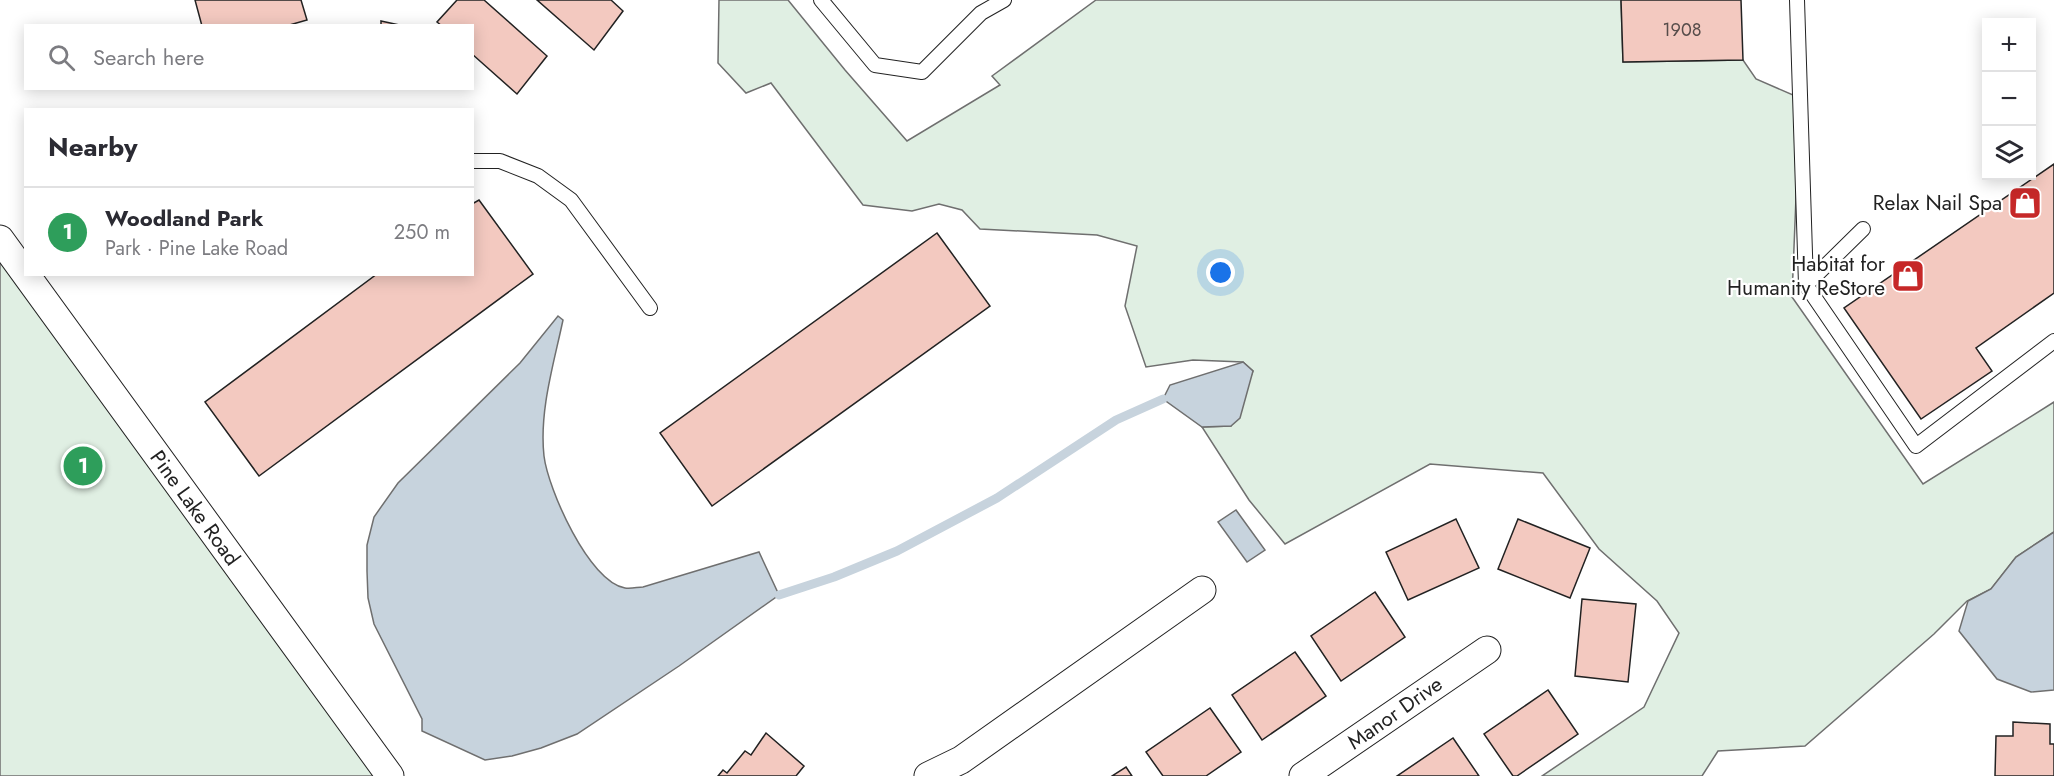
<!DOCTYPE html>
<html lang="en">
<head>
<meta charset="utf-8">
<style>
  :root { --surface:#fff; --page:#f7f7f7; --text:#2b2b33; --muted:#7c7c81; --line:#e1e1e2; --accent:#0b8043 }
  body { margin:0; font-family:Jost,sans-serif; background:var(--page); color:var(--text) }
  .controls { position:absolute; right:18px; top:18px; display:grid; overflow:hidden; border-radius:0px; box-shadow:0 3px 15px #0003 }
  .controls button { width:54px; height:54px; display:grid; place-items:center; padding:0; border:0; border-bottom:2px solid var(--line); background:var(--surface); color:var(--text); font:30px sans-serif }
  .you { position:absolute; left:1221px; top:273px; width:21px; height:21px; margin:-15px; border:4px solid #fff; border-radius:50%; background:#1a73e8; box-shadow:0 0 0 9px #1a73e833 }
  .badge { display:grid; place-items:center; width:39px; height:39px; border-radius:50%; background:var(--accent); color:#fff; font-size:20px; font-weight:700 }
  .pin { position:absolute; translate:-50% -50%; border:3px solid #fff; box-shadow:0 2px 6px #0006 }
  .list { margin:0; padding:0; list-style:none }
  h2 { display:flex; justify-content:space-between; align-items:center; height:78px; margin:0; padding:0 24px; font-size:26px }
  h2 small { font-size:20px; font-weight:400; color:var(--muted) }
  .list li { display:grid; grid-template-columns:39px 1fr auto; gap:18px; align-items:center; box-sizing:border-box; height:90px; padding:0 24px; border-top:2px solid var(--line) }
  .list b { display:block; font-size:22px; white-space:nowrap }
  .list p { margin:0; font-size:20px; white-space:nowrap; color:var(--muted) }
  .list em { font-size:20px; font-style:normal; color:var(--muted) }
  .icon { flex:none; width:33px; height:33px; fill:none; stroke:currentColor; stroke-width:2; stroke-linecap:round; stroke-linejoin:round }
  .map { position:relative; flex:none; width:2054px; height:776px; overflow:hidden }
  .search { position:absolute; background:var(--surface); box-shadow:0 3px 15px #0003; left:24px; top:24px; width:450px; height:66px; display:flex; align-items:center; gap:15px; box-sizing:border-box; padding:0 21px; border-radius:0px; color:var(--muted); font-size:22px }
  .panel { position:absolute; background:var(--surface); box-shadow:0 3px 15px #0003; left:24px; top:108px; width:450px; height:168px; border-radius:0px }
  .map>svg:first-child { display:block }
  .green { fill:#e0efe3; stroke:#6f6f6f; stroke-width:1.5 }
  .water { fill:#c7d3dd; stroke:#6f6f6f; stroke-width:1.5 }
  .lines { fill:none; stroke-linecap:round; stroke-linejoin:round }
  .stream { stroke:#c7d3dd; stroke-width:9 }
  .building { fill:#f3c9c0; stroke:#222; stroke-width:1.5 }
  .lane-casing { stroke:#222; stroke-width:16 }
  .street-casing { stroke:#222; stroke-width:29 }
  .lane { stroke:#fff; stroke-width:14 }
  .street { stroke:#fff; stroke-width:27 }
  .labels { text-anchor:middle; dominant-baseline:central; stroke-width:4.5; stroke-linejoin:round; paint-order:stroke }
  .number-label { font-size:18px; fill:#564c4a }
  .poi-label { font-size:21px; fill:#222; stroke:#fff; text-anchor:end }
  .street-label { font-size:21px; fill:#222; stroke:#fff }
</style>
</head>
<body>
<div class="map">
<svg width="2054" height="776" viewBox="0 0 2054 776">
  <rect width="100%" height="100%" fill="#fff"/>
  <!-- green -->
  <g class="green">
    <path d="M719,0H788L845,70L907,141L1000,85L992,76L1096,0H1621L1623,62L1743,60L1756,79L1800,98L1792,297L1923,484L2054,402V532L2016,557L1991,589L1967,601L1934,634L1805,746L1718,751L1702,776H1542L1644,707L1679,633L1657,601L1599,549L1543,473L1430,464L1285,544L1249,500L1202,427L1231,426L1253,371L1243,362L1193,360L1146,367L1125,306L1137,246L1097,235L980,229L962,210L939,204L912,211L863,205L771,83L746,93L718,63Z"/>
    <path d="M0,236L388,776H0Z"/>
  </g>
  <!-- water -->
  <g class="water">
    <path d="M558,316L563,320C554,363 539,411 544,456C548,489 589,582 625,588C631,589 638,587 643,587L759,552L779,595L679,666L577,734L541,748L512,756L485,760L422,731V719L374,624L368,598L367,571V545L374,517L398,483L520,363Z"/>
    <path d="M1243,362L1253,371L1240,418L1231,426L1202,427L1163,399L1170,385Z"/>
    <path d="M1236,510L1265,550L1247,562L1218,522Z"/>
    <path d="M2054,532V690L2031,692L1997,679L1959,631L1968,601L1991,589L2016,557Z"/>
  </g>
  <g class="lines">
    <!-- stream -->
    <path class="stream" d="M779,595L834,577L897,551L997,498L1116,420L1163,399"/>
  </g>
  <!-- building -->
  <g class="building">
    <path d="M195,0H301L307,20L286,26H202Z"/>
    <path d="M457,0H484L547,56L517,94L472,54V26H442L437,22Z"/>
    <path d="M537,0H611L623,11L594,50Z"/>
    <path d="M1621,0H1741L1743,60L1623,62Z"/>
    <path d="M381,21L404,26H381Z"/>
    <path d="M2054,164V293L1976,348L1992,371L1921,419L1844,308Z"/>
    <path d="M479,200L533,274L259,476L205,402L377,274H472V204Z"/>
    <path d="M937,233L990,306L712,506L660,433Z"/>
    <path d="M1456,519L1479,568L1408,600L1386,552Z"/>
    <path d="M1518,519L1590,548L1570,598L1498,569Z"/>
    <path d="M1375,592L1405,637L1341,681L1311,636Z"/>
    <path d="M1582,599L1636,604L1628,682L1575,676Z"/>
    <path d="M1295,652L1326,696L1262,740L1232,695Z"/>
    <path d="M1548,690L1578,734L1517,776H1513L1484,734Z"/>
    <path d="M1210,708L1241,752L1206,776H1163L1146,752Z"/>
    <path d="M2013,722L2050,724V744H2054V776H1995L1996,736H2013Z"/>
    <path d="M766,733L804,766L796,776H718L723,770L727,773L745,751L751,755Z"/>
    <path d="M1453,738L1479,776H1397Z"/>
    <path d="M1126,767L1132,776H1112Z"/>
  </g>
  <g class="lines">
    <!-- lane casing -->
    <g class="lane-casing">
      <g id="lane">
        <path d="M821,0L875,65L922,72L981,13L1004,0"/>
        <path d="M1797,0L1806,285"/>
        <path d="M472,161H500L538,176L571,200L650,308"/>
        <path d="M1863,229L1806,285L1916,446L2054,341"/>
      </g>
    </g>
    <!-- street casing -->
    <g class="street-casing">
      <g id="street">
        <path d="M0,239L390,776"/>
        <path d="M928,776L961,760L1202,590"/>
        <path d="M1303,776L1487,650"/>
      </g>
    </g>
    <!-- lane -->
    <use href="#lane" class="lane"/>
    <!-- street -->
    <use href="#street" class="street"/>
  </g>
  <!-- icons -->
  <defs>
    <g id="shop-square" transform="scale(1.725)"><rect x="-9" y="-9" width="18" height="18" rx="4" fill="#c62828" stroke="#fff"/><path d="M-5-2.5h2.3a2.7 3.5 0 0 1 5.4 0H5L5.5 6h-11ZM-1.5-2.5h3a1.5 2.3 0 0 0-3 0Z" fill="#fff"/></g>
  </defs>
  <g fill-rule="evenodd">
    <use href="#shop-square" x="2025" y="203"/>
    <use href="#shop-square" x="1908" y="276"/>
  </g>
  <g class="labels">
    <!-- number labels -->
    <g class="number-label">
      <text x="1682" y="30">1908</text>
    </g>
    <!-- poi labels -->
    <g class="poi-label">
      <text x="2002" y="203">Relax Nail Spa</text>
      <text x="1885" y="264">Habitat for<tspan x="1885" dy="24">Humanity ReStore</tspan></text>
    </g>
    <!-- street labels -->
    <g class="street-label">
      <text transform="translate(195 508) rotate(54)">Pine Lake Road</text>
      <text transform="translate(1395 713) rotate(-35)">Manor Drive</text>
    </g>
  </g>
</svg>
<div class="controls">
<button>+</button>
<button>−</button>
<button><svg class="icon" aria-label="layers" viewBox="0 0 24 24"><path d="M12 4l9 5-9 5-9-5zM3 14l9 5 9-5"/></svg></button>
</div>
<div class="you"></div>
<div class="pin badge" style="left:83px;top:466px;background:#2e9e5b">1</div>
<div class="search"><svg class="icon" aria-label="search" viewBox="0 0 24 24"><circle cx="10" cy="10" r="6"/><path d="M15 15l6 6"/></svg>Search here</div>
<section class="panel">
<h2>Nearby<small></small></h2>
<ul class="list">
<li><span class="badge" style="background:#2e9e5b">1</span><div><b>Woodland Park</b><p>Park · Pine Lake Road</p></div><em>250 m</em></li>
</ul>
</section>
</div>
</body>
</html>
